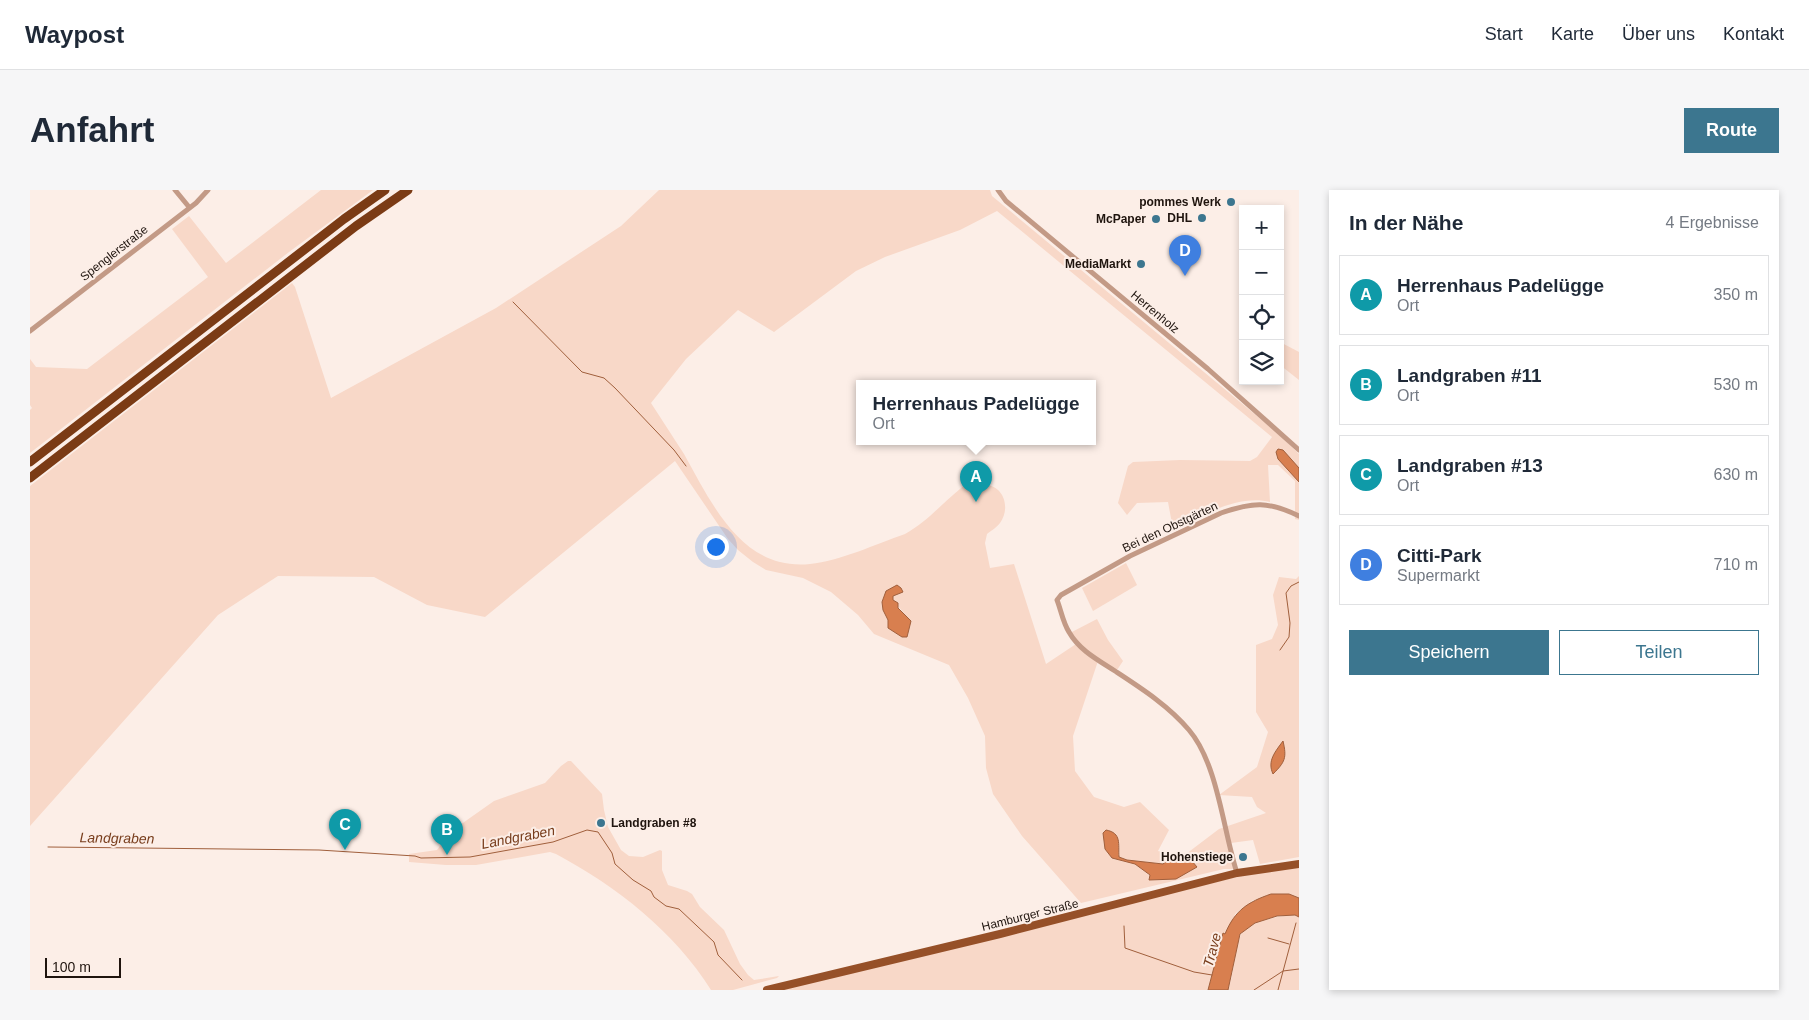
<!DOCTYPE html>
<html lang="de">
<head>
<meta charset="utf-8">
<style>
  :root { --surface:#fff; --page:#f6f6f7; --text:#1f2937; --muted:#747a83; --line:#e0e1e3; --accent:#3c768f }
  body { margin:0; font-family:Arial,sans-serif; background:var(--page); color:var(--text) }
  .controls { position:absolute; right:15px; top:15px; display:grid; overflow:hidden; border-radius:0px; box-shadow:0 2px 8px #0003 }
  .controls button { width:45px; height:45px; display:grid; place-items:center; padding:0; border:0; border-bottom:1px solid var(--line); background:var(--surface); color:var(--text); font:25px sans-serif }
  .scale { position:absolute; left:15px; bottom:12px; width:76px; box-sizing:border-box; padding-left:5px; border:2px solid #1f140e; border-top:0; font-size:14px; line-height:18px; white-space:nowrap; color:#1f140e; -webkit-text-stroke:4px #fceee7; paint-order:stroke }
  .you { position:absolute; left:685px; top:356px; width:18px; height:18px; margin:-12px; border:4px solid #fff; border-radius:50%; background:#1a73e8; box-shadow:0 0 0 8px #1a73e833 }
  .badge { display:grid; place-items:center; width:32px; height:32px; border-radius:50%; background:var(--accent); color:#fff; font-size:16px; font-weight:700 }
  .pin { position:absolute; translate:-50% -41px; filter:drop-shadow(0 1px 2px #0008) }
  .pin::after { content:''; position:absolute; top:26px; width:18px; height:15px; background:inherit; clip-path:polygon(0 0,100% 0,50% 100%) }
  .popup { position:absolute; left:826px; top:190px; width:240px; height:65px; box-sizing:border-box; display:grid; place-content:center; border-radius:0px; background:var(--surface); filter:drop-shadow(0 1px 4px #0005); font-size:16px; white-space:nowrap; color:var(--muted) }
  .popup b { font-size:19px; color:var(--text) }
  .popup::after { content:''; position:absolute; left:50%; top:100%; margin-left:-10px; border:10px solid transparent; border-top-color:var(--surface) }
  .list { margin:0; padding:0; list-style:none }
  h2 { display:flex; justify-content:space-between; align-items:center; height:65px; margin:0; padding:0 20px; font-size:21px }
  h2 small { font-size:16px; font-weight:400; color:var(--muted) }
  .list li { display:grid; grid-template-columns:32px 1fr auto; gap:15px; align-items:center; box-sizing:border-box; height:80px; margin:0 10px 10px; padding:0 10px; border:1px solid var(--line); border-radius:0px }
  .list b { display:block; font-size:19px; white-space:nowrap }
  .list p { margin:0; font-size:16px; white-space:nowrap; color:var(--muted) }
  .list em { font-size:16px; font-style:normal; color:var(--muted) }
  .actions { display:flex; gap:10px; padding:15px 20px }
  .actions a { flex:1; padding:11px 0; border:1px solid var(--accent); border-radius:0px; text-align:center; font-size:18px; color:var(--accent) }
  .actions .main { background:var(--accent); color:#fff }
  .icon { flex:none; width:28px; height:28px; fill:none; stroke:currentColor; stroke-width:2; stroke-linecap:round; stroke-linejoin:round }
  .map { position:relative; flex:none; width:1269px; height:800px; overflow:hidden; border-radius:0px }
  header { display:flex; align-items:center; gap:30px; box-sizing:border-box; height:70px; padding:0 25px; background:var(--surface); border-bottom:1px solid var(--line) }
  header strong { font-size:24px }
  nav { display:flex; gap:28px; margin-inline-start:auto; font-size:18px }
  .intro { display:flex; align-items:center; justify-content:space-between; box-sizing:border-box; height:120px; padding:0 30px }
  h1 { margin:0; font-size:35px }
  .button { padding:12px 22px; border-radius:0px; background:var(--accent); color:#fff; font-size:18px; font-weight:700 }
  main { display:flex; gap:30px; padding:0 30px }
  aside { flex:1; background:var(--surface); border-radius:0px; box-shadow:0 2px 8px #0003 }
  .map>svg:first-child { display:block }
  .green { fill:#f8d8c8; fill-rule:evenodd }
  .water { fill:#d87f4f; stroke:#a05f3c }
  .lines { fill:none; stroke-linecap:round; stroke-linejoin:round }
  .stream { stroke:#a05f3c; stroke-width:1 }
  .minor { stroke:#c39a86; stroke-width:5 }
  .primary { stroke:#965028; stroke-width:8 }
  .motorway { stroke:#7b3b15; stroke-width:9 }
  .poi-dot { fill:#3c768f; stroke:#fceee7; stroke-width:2 }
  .labels { text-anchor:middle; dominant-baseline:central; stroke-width:4; stroke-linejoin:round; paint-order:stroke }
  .poi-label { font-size:12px; font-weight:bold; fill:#1f140e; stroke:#fceee7; text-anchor:end }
  .street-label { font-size:12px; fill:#1f140e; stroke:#fceee7 }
  .water-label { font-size:14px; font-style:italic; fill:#783d1c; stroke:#fceee7 }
</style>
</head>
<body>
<header>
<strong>Waypost</strong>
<nav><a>Start</a><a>Karte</a><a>Über uns</a><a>Kontakt</a></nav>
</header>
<div class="intro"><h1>Anfahrt</h1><a class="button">Route</a></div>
<main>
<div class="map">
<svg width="1269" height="800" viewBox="0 0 1269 800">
  <rect width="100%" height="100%" fill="#fceee7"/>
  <!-- green -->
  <g class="green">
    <path d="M291,0H343L259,62L0,263V220L2,218L0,215V169L6,177L57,179L178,87L142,39L159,26L196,73Z"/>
    <path d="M629,0H960L962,6L1251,246L1269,264V330L1265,329V291L1248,275H1238L1240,312C1208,304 1172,326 1143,339L1138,312L1107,313L1097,325L1088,313L1098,276L1103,272L1150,270L1220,271L1227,267L1242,247L967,21L930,40L855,67L826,81L744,142L708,120L656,169L621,213C632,230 643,247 654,264C682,314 712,381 780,374C810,371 846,354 875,344C904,328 923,299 952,284L953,295C974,294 981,318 970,333C967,337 961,341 957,344L955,353L960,378L984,374L1016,474L1046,454L1038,444L1067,429L1078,450L1093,471L1087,480L1068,471L1043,546L1045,581L1064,607L1094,617L1110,612L1139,640L1128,661L1144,665L1133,674L1097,670L1089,667V652L1081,668L1105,674L1120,686L1119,689L1167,677L1156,664L1189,639L1236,623L1227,617L1222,607L1189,605L1227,577L1238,542L1226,522V455L1242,449L1248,435L1243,405L1249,387L1266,389L1269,386V667L1230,674L1223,650L1201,653L1207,679H1194L1051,713L992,646L963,604L956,578L955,546L938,508L919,475L844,444L828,425L801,402L773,388L736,380L723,372L708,360L698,349L645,271L455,427L397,415L344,387L248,386L188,425L0,636V296L262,93L265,97L301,208L466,118L591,36ZM862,399L868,403L863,406V410L880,431L877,447H872L858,438V430L853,420L852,412L856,401Z"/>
    <path d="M1250,152L1269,162V190L1250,175Z"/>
    <path d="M1096,373L1107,395L1063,421L1052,398Z"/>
    <path d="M538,571H541L572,604L574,620L578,637L591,660L599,666L613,667L630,660L632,661V680L638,695L657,701L662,704L670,717L694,740L710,774L718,785L724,790L749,786L747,788L703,800H681C645,742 586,696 526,664L520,662L446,675H416L379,672V664L407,660L420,642L464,611L515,593L531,576Z"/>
    <path d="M1269,677V708L1223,710L1206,723L1195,744H1193L1178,800H750L1226,682Z"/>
    <path d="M1265,725L1269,727V800H1198C1204,783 1204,764 1210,747C1216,730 1250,726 1265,725Z"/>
  </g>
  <!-- water -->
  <g class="water">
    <path d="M1248,259L1253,260L1269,278V292L1248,269L1246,262Z"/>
    <path d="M867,395L871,398L873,402L863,406V410L868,413V418L881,431L877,447H872L858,438V430L853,420L852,412L856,401Z"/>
    <path d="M1253,551C1257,568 1255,572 1243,584C1237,571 1245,562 1253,551Z"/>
    <path d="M1076,640C1092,643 1088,654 1089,667L1097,670L1133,674L1144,665L1156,664L1167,677L1146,689L1119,690L1120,685L1105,674L1082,668L1075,659L1073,643Z"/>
    <path d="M1241,704H1259L1269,708V727L1265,725L1247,726L1225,733L1210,744L1198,800H1178L1193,743L1195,744C1205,720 1218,712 1241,704Z"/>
  </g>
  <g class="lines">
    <!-- stream -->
    <g class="stream">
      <path d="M483,112L552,182L574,188L585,198L644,260L656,276"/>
      <path d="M1250,460L1259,447L1260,433L1256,403L1261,396L1269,392"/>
      <path d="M18,657L289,660L385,666L391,668L440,667L523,652L557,640L568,642L582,663L585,674L603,690L621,701L624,707L636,716L649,719L684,752L688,765L712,790"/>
      <path d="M1094,736L1095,758L1164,782L1182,785"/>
      <path d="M1238,748L1259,754"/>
      <path d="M1224,800L1253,781L1269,779"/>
      <path d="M1248,800L1266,733"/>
    </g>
    <!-- minor -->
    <g class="minor">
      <path d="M145,0L159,17"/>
      <path d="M968,0L976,11L1178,179L1269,260"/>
      <path d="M0,141L166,13L178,0"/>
      <path d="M1207,683C1193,640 1188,574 1159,540C1139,516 1111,498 1085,481C1068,470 1049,460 1039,442C1033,433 1031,420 1027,410L1031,405L1100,366L1191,323C1223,312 1238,311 1269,326"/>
    </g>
    <!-- primary -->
    <path class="primary" d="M737,800L970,744L1207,683L1269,674"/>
    <!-- motorway -->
    <g class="motorway">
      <path d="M0,272L314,29L355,0"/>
      <path d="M0,288L326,36L378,0"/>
    </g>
  </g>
  <!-- markers -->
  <g class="poi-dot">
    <circle cx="1201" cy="12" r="5"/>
    <circle cx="1172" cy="28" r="5"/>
    <circle cx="1126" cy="29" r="5"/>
    <circle cx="1111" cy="74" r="5"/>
    <circle cx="571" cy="633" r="5"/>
    <circle cx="1213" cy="667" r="5"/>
  </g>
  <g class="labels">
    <!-- poi labels -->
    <g class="poi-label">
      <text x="1191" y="12">pommes Werk</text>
      <text x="1162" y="28">DHL</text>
      <text x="1116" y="29">McPaper</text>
      <text x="1101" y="74">MediaMarkt</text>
      <text x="581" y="633" text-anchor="start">Landgraben #8</text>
      <text x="1203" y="667">Hohenstiege</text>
    </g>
    <!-- street labels -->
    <g class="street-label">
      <text transform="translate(84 63) rotate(-38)">Spenglerstraße</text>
      <text transform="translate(1125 122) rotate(40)">Herrenholz</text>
      <text transform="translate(1140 337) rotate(-25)">Bei den Obstgärten</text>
      <text transform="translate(1000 725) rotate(-14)">Hamburger Straße</text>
    </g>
    <!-- water labels -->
    <g class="water-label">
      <text transform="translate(488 647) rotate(-11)">Landgraben</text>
      <text transform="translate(87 648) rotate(1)">Landgraben</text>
      <text transform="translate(1182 760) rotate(-75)">Trave</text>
    </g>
  </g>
</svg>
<div class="controls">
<button>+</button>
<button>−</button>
<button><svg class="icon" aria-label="locate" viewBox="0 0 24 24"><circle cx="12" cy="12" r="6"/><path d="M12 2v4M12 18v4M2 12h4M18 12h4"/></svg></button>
<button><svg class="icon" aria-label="layers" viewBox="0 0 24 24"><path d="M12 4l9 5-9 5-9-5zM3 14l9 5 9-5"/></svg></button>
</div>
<div class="scale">100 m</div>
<div class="you"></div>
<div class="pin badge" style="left:946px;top:312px;background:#0f9aa8">A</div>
<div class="popup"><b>Herrenhaus Padelügge</b>Ort</div>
<div class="pin badge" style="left:417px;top:665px;background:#0f9aa8">B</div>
<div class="pin badge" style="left:315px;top:660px;background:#0f9aa8">C</div>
<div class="pin badge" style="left:1155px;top:86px;background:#3f7fe0">D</div>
</div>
<aside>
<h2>In der Nähe<small>4 Ergebnisse</small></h2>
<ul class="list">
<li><span class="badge" style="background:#0f9aa8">A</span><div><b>Herrenhaus Padelügge</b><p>Ort</p></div><em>350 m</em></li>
<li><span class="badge" style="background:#0f9aa8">B</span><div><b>Landgraben #11</b><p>Ort</p></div><em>530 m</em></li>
<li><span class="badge" style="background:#0f9aa8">C</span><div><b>Landgraben #13</b><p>Ort</p></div><em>630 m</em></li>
<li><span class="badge" style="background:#3f7fe0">D</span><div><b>Citti-Park</b><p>Supermarkt</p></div><em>710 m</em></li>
</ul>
<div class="actions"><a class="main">Speichern</a><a>Teilen</a></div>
</aside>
</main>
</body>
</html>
